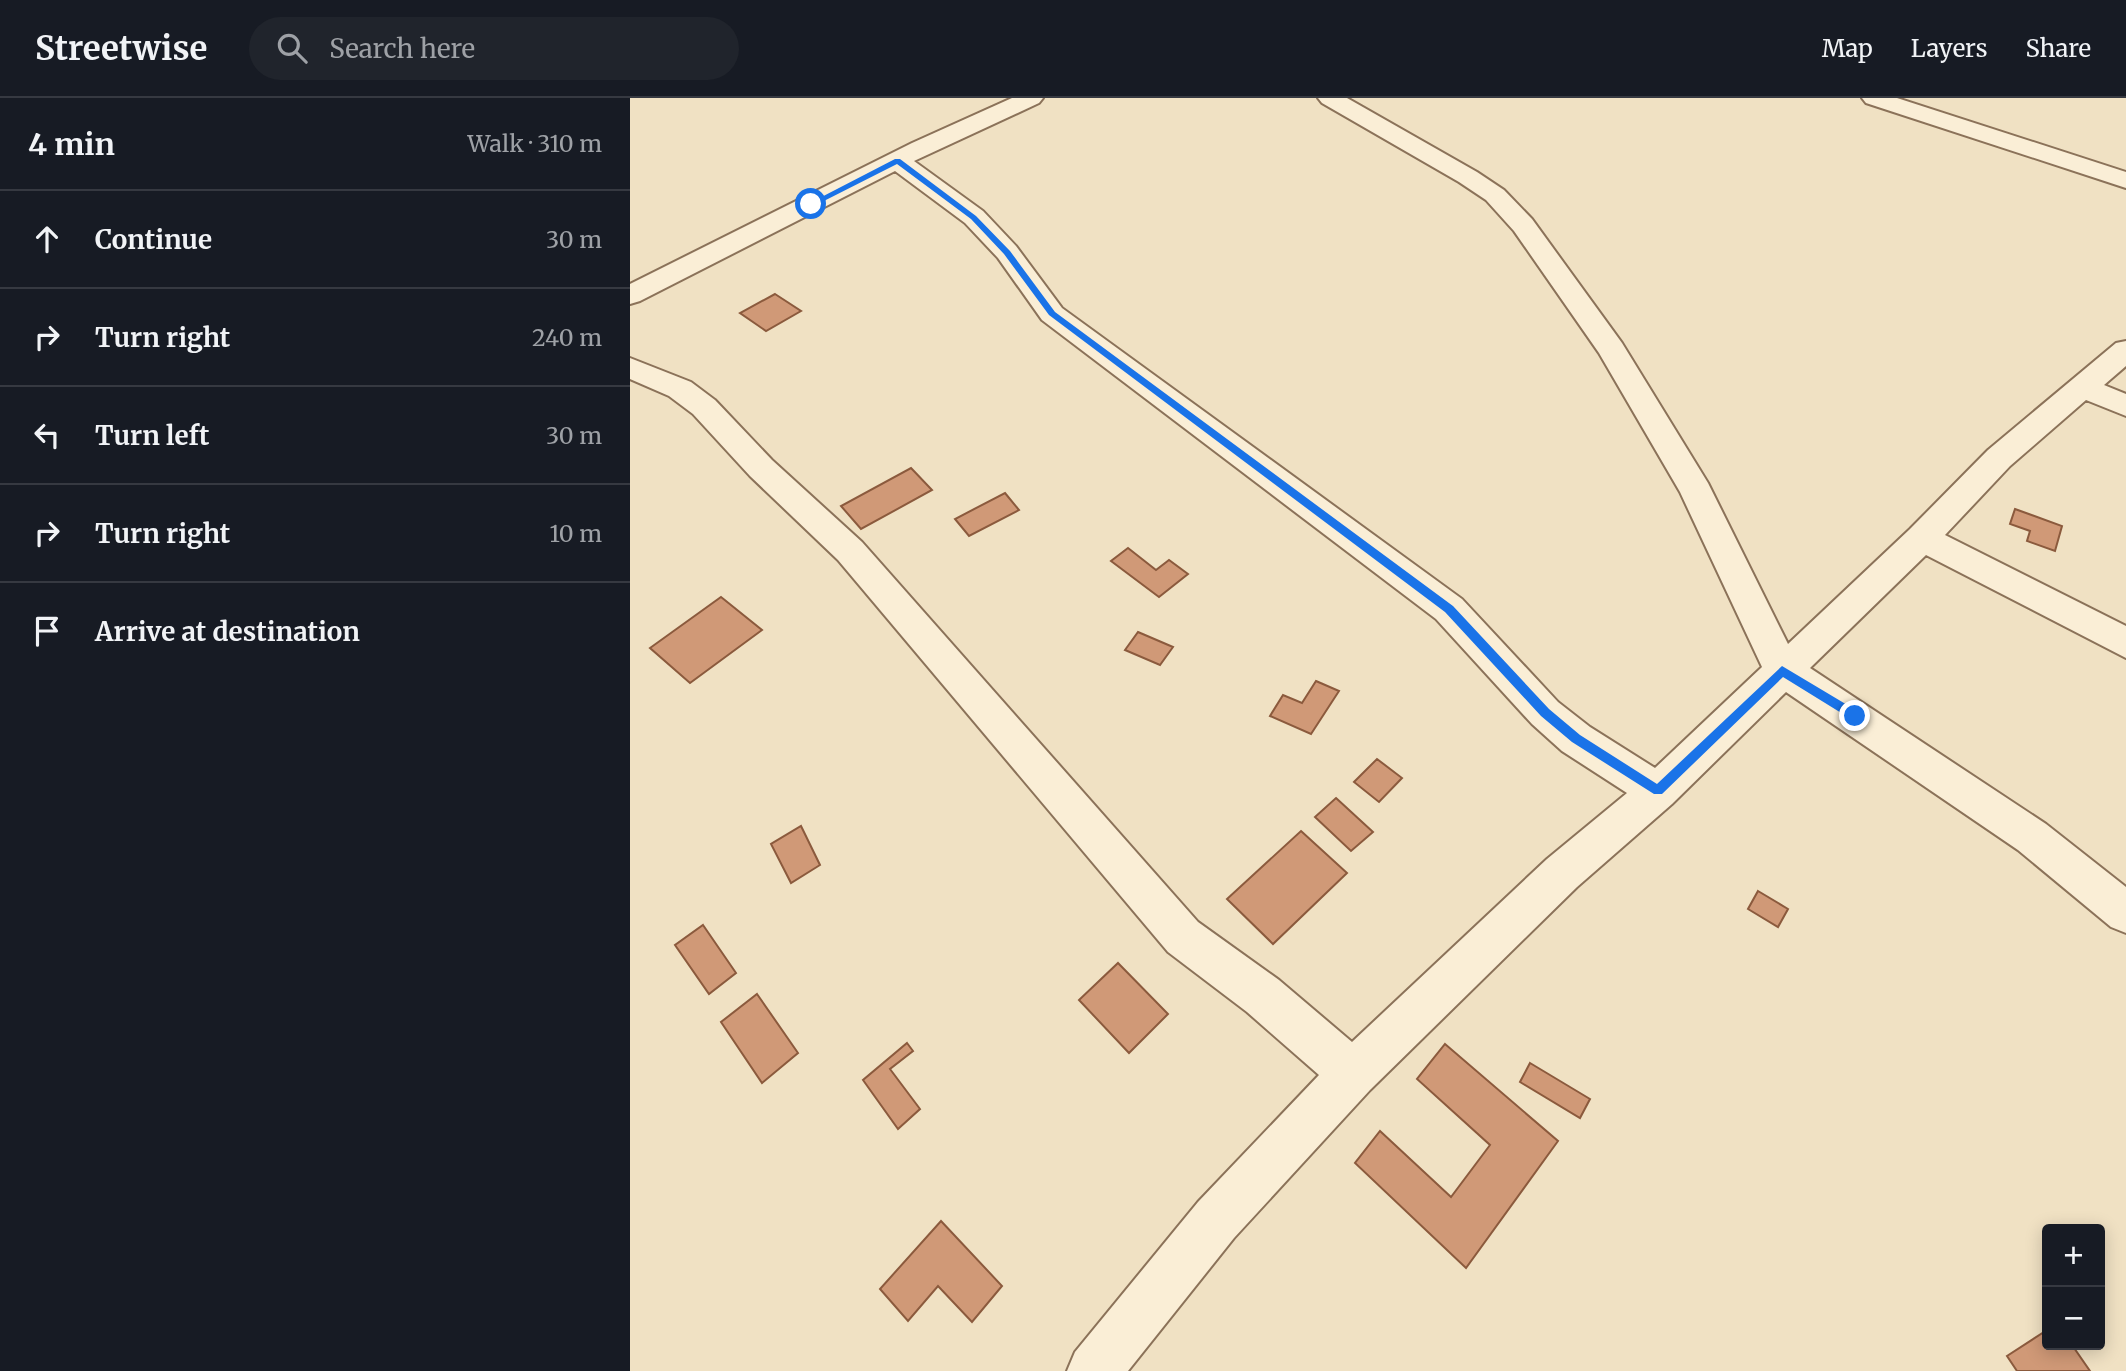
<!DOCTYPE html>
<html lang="en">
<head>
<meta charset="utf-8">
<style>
  :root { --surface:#171b24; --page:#20242c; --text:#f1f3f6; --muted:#9ea1a6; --line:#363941 }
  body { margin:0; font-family:Merriweather,serif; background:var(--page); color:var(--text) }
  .controls { position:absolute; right:21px; bottom:21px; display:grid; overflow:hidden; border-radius:7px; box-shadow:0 4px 18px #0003 }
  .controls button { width:63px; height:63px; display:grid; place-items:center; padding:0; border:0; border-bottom:2px solid var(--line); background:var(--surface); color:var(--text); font:35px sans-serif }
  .stop { position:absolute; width:21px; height:21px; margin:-16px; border:5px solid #1a73e8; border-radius:50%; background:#fff }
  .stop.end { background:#1a73e8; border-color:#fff; box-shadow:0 2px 7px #0008 }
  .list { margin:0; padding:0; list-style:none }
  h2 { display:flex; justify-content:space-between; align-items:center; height:91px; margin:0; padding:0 28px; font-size:30px }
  h2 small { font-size:23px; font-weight:400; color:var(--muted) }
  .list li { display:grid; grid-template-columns:46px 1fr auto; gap:21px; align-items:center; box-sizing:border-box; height:98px; padding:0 28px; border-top:2px solid var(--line) }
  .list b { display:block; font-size:26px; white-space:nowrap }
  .list em { font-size:23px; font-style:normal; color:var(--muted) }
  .icon { flex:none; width:38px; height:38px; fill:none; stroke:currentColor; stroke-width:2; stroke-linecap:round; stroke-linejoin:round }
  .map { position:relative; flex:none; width:1496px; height:1273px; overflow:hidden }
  header { display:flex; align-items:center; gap:42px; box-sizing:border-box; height:98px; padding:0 35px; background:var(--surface); border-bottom:2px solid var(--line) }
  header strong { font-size:33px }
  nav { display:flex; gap:38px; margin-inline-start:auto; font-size:24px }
  .search { width:490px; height:63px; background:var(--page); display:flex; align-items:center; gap:18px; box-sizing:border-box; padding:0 24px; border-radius:38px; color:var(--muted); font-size:26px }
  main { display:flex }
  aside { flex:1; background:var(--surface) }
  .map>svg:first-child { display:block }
  .building { fill:#d09977; stroke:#8b5a3d; stroke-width:2 }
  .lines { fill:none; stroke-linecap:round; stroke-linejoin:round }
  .street-casing { stroke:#8b7259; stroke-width:4 }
  .street { fill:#faeed6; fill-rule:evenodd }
  .route { fill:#1a73e8 }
</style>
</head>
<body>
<header>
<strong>Streetwise</strong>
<div class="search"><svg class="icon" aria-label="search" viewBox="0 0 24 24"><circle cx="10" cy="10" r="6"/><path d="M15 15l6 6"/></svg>Search here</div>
<nav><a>Map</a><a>Layers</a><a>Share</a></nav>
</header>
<main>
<aside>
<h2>4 min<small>Walk · 310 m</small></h2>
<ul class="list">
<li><svg class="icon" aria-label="ahead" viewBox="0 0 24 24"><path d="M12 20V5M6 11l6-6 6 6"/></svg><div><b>Continue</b></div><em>30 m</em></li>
<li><svg class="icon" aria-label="right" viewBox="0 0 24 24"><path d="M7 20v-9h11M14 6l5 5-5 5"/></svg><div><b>Turn right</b></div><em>240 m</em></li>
<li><svg class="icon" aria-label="left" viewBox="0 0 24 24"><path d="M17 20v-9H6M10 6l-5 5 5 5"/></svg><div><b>Turn left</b></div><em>30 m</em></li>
<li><svg class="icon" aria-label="right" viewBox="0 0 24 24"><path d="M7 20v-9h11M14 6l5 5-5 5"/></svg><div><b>Turn right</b></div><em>10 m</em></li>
<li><svg class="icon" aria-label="arrive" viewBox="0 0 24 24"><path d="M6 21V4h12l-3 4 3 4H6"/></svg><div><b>Arrive at destination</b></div></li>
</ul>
</aside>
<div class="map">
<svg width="1496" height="1273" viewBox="0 0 1496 1273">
  <rect width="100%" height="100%" fill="#f0e1c3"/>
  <!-- building -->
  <g class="building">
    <path d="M145,196L171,213L136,233L110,215Z"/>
    <path d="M281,370L302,392L231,431L211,408Z"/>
    <path d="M375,395L389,412L339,438L325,421Z"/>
    <path d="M1385,411L1432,428L1425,453L1397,443L1400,433L1380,426Z"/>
    <path d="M498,450L526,472L539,462L558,476L529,499L481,463Z"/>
    <path d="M91,499L132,532L60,585L20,550Z"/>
    <path d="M508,534L543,549L530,567L495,552Z"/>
    <path d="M686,583L709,593L681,636L640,618L653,597L672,605Z"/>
    <path d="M747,661L772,680L749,704L724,684Z"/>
    <path d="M706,700L743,734L721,753L685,719Z"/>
    <path d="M171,728L190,767L161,785L141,746Z"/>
    <path d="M671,733L717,775L643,846L597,801Z"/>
    <path d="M1128,793L1158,811L1148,829L1118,811Z"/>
    <path d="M73,827L106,875L79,896L45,847Z"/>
    <path d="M488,865L538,916L499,955L449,902Z"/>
    <path d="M127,896L168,955L132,985L91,924Z"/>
    <path d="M277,945L283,953L260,971L290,1011L268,1031L233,982Z"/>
    <path d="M815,946L928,1043L836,1170L725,1065L750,1033L821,1099L860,1047L787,981Z"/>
    <path d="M900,965L960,1001L950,1020L890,984Z"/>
    <path d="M311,1123L372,1188L342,1224L308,1188L278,1223L250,1191Z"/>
    <path d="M1417,1232V1247H1442L1460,1273H1387L1377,1258Z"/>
  </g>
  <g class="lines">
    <!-- street casing -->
    <g class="street-casing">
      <g id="street">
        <path d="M382,0H413L409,5L284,63L353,113L386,148L432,210L832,501L928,604L960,629L1025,670L1132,569L1050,394L969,255L884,133L856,102L829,84L692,5L688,0H717L847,74L874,92L902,121L992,245L1078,385L1158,546L1280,431L1358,352L1486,245L1496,243V268L1474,287L1496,296V318L1456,302L1380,368L1315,437L1496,528V560L1296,457L1180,570L1416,726L1496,789V835L1481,829L1388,752L1156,594L1042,706L947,789L740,992L604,1140L498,1273H437L445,1254L568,1104L689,977L617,914L538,854L208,462L120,378L63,316L39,298L0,281V260L61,284L85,302L142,362L232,444L568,824L649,882L722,944L917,761L997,695L932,653L902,626L806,521L412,222L368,160L335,125L265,73L10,203L0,206V186L282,45Z"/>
        <path d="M1232,0H1267L1496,74V90L1236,5Z"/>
      </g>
    </g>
    <!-- street -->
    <use href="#street" class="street"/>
  </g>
  <!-- route -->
  <path class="route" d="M265,61H270L346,118L380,153L425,214L823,508L919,611L950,637L1027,686L1152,568L1229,614V621H1221L1153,579L1032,696H1024L942,644L911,618L815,514L419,217L374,156L341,121L267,66L184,108L178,106Z"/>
</svg>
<div class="controls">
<button>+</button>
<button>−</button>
</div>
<div class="stop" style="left:181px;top:106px"></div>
<div class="stop end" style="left:1225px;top:618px"></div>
</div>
</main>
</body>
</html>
